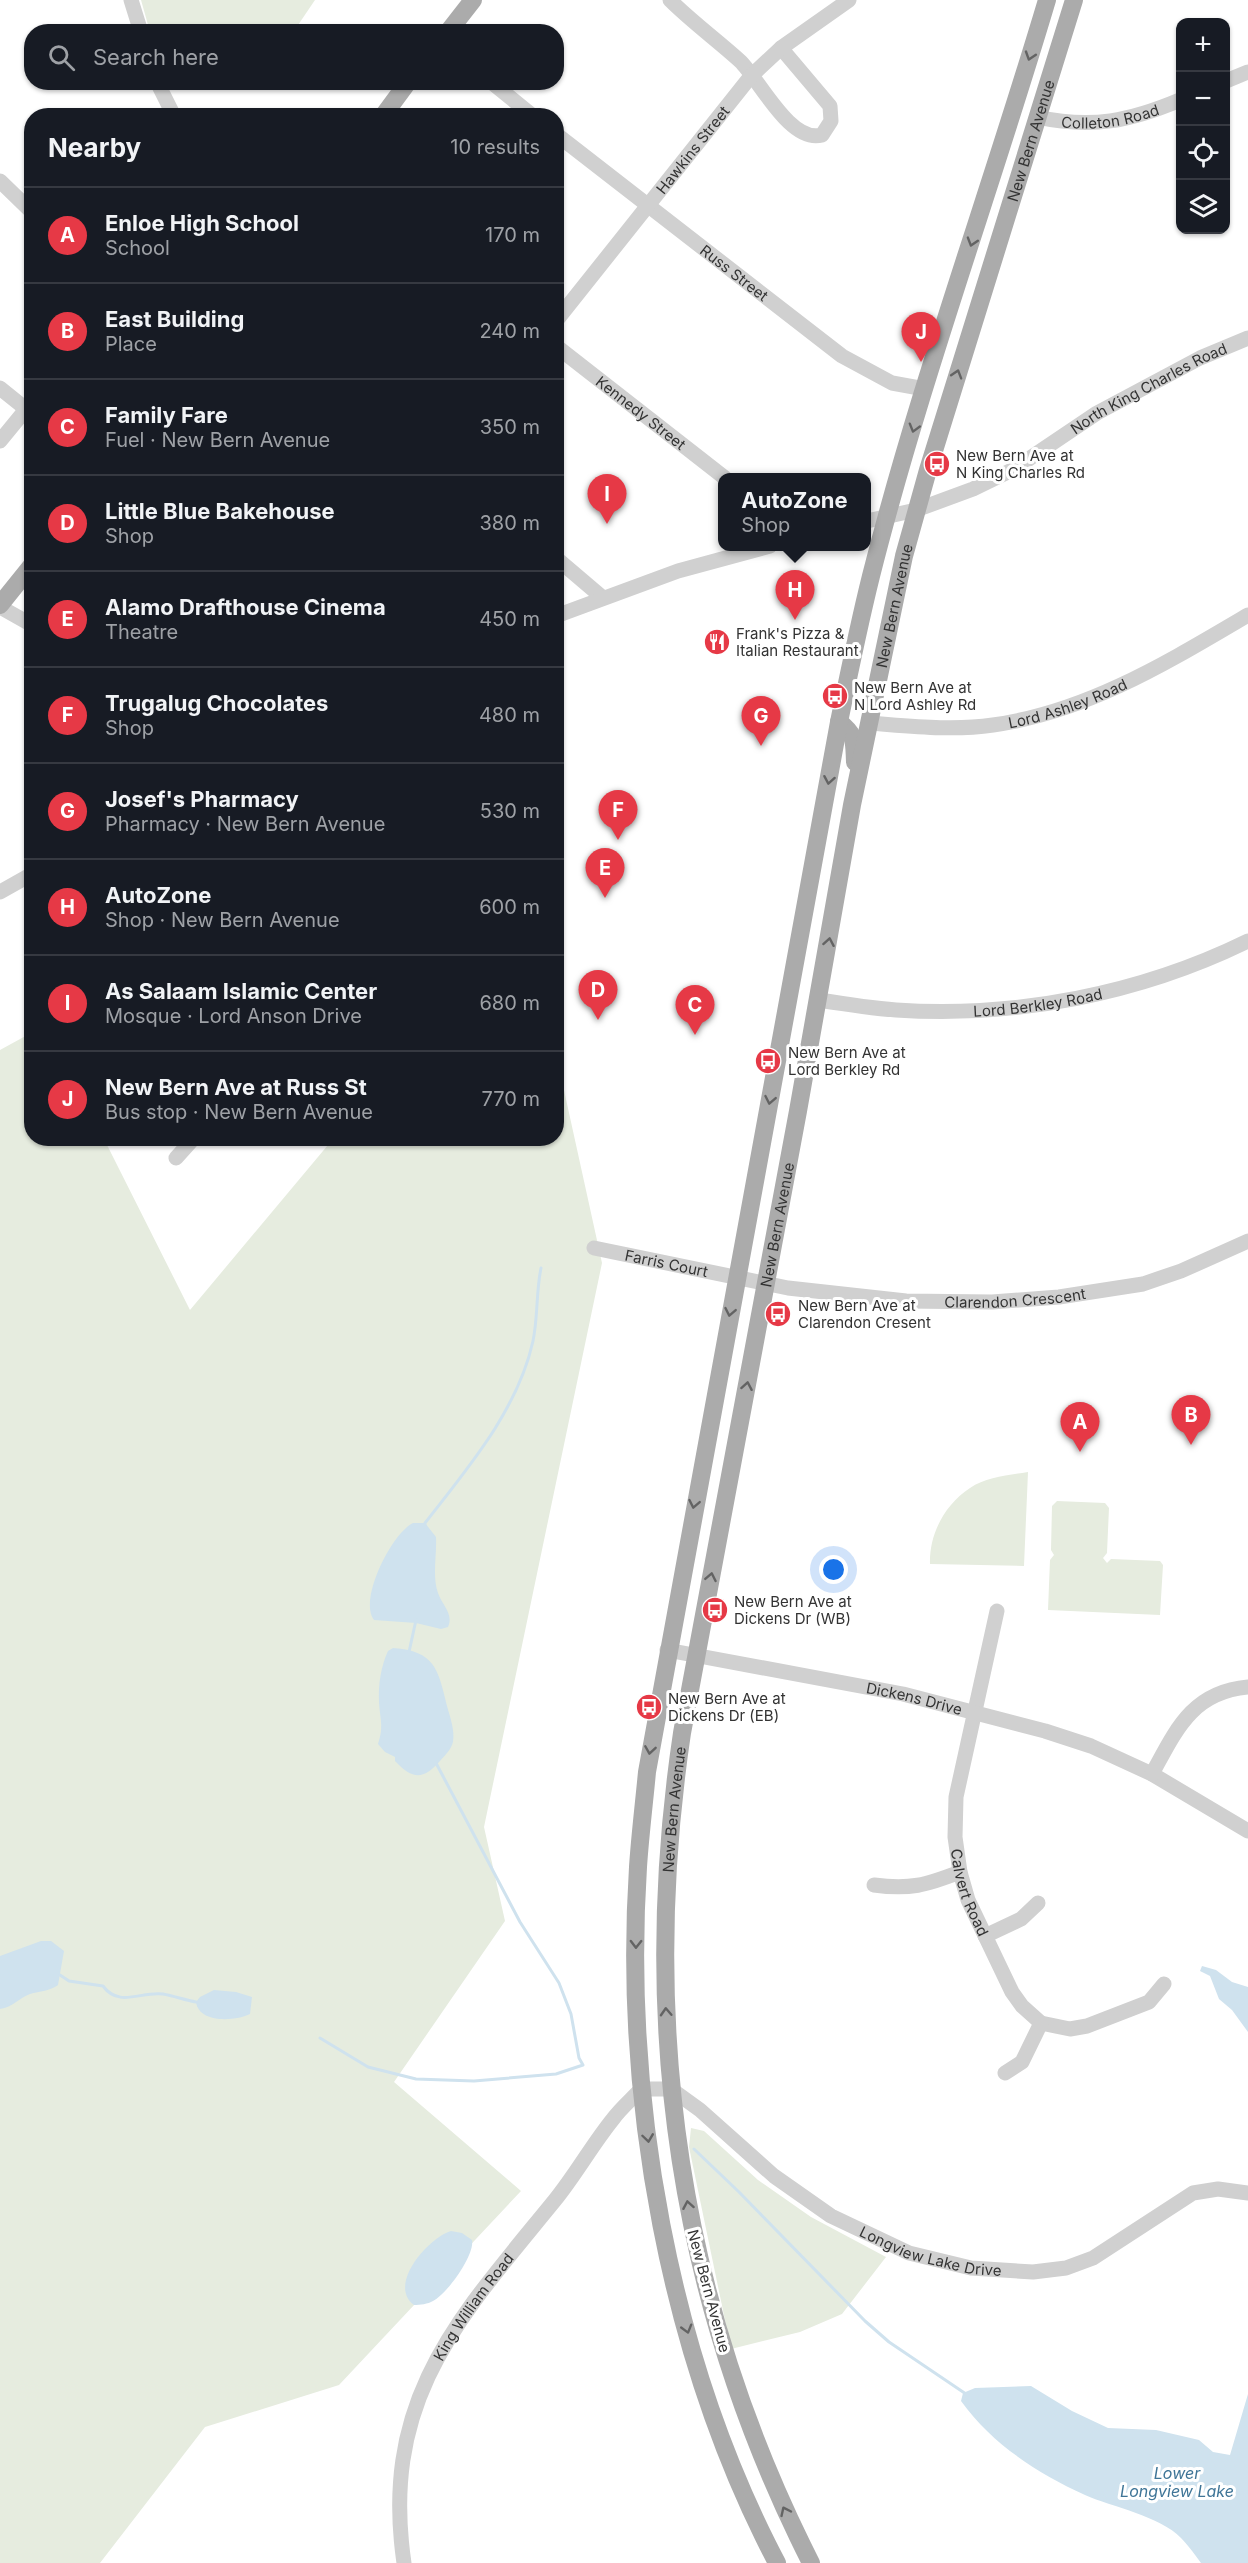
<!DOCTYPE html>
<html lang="en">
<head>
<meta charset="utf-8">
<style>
  :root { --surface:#171b24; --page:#20242c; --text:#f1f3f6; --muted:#9ea1a6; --line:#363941; --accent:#e63946 }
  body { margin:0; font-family:Inter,sans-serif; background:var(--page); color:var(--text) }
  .controls { position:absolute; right:18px; top:18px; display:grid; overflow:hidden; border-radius:12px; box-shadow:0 2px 4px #0004 }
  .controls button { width:54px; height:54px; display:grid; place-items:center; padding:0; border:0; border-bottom:2px solid var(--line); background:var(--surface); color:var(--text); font:30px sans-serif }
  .you { position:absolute; left:834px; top:1570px; width:21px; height:21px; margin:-15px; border:4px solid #fff; border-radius:50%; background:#1a73e8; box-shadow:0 0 0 9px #1a73e833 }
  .badge { display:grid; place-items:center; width:39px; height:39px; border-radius:50%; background:var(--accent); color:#fff; font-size:20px; font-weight:700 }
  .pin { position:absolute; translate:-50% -50px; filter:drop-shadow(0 2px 3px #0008) }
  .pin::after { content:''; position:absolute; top:32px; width:21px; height:18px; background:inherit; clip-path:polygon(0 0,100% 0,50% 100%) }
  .popup { position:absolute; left:718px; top:473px; width:153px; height:78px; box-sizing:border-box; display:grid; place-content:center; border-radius:12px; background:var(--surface); filter:drop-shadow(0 2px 4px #0005); font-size:20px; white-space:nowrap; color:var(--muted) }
  .popup b { font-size:22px; color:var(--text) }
  .popup::after { content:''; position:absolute; left:50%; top:100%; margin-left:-12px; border:12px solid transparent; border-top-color:var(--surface) }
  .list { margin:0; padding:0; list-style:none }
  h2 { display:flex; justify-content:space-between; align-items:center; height:78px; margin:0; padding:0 24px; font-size:26px }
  h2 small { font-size:20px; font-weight:400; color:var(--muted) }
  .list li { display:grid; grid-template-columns:39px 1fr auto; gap:18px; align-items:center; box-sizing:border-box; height:96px; padding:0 24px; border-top:2px solid var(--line) }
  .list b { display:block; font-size:22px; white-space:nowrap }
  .list p { margin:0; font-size:20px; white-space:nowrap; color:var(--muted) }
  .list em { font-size:20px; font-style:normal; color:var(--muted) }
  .icon { flex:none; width:33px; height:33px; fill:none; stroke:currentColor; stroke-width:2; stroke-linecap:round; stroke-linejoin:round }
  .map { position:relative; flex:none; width:1248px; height:2563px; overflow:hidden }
  .search { position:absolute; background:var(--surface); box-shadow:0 2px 4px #0004; left:24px; top:24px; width:540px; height:66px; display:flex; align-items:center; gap:15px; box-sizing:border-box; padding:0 21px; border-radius:24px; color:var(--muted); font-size:22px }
  .panel { position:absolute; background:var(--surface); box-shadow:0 2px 4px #0004; left:24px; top:108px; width:540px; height:1038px; border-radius:24px }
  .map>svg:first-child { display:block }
  .green { fill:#e6ecdf }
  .water { fill:#cfe2ee }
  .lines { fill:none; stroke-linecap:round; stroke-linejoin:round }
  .stream { stroke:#cfe2ee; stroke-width:3 }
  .minor { stroke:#d0d0d0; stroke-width:15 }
  .major { stroke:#ababab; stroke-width:18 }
  .oneway { stroke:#636363 }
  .labels { text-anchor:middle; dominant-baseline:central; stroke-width:6; stroke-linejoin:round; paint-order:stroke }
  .street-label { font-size:15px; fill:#333; stroke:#fff }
  .poi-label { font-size:15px; fill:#333; stroke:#fff; text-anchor:start }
  .water-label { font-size:16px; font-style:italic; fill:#3f7597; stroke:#fff }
</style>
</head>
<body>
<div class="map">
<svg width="1248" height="2563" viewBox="0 0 1248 2563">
  <rect width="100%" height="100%" fill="#fff"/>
  <!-- green -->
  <g class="green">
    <path d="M141,0H315L294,31L150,32Z"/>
    <path d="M31,1033L32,1138L104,1139L190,1310L333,1139L556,1138L557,1070L562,1081L602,1263L484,1827L505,1921L394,2082L521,2191L339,2385L205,2427L100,2563H0V1050Z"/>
    <path d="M1028,1472L1024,1566L930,1564C929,1535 944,1505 970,1488C986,1477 1009,1475 1028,1472Z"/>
    <path d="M1057,1501L1105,1503L1109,1508L1107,1553L1103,1558L1107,1563L1111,1559L1160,1561L1163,1565L1160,1615L1048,1610L1050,1560L1054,1555L1051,1550L1052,1506Z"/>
    <path d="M691,2128L704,2131L758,2180L811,2217L886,2257L842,2314L800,2332L731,2349L689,2147Z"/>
  </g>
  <!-- water -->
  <g class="water">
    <path d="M413,1523H425L436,1537C437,1555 432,1576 438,1593C442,1605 454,1614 448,1627L441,1629L416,1623L374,1620C358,1600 392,1533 413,1523Z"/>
    <path d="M393,1648C435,1651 438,1669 447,1706C450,1717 455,1730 453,1742C451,1750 445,1755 440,1761C423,1780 413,1780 395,1761V1757L385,1752L378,1744C384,1726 380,1720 379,1702C378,1685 381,1666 388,1651Z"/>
    <path d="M41,1941H51L64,1951L58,1985C50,1991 40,1991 30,1994C19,1998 13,2007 0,2009V1956Z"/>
    <path d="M1202,1966L1216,1970L1232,1982L1248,1987V2032L1232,2010L1219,1999L1210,1976L1200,1971Z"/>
    <path d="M214,1990L236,1992L252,1997L250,2014C236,2021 199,2024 196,2002L200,1997Z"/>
    <path d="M451,2231L462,2233L472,2240C475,2255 447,2294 433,2301C428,2304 420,2305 414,2305C387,2285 428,2238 451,2231Z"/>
    <path d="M1031,2386L1072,2411L1108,2428L1156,2430L1199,2440L1213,2452L1230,2455L1248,2394V2563H1201C1195,2555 1188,2545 1181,2538C1160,2516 1112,2507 1085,2495C1037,2473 992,2444 961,2401L963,2393L975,2388Z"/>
  </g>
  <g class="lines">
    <!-- stream -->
    <g class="stream">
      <path d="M425,1527V1523C467,1469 518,1410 533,1341C538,1317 536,1292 541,1268"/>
      <path d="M409,1652L416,1620"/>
      <path d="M60,1975L69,1981L103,1986C119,2008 141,1991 163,1994C174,1996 185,2000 196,2002"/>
      <path d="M320,2038L368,2067L416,2079L474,2081L556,2074L583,2065L579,2058L571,2014L559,1983L520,1922L436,1763"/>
      <path d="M694,2149L739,2192L865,2321L889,2342L966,2394"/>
    </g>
    <!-- minor -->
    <g class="minor">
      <path d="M131,0L141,32"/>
      <path d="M670,0C692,22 717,40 740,61C759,79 790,144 822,135L831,121L830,106L781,48"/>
      <path d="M1226,81L1248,72"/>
      <path d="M157,82L174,116"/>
      <path d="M491,82L533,116"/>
      <path id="s1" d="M1037,117C1092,129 1130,121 1180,100"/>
      <path id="s2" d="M556,134L842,356L892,383L925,389"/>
      <path d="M0,181L32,212"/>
      <path id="s3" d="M556,321L751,76L781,48L849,0"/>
      <path id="s4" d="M556,346L725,478"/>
      <path d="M0,388L26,409"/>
      <path d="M0,441L32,402"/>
      <path id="s5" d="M867,521L916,510L973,489L1014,469L1097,413L1200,358L1248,338"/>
      <path d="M556,558L603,598"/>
      <path d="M0,607L32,625"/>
      <path d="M556,616L678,571L770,546"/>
      <path id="s6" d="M869,723C910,726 952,731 993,725C1087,712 1168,662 1248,615"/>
      <path d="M0,892L32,874"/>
      <path id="s7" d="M819,1000C844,1004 870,1008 896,1010C1016,1018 1140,994 1248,941"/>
      <path d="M176,1158L194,1138"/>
      <path id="s8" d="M594,1248L788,1288L906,1301L992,1302L1059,1297L1143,1284L1181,1271L1248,1241"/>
      <path id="s9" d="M997,1611L956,1797L955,1837L960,1872L968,1900L1012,1992L1022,2006L1041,2023L1070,2029L1087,2026L1149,2002L1164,1984"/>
      <path id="s10" d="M667,1650L903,1694L1045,1731L1091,1746L1152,1774L1248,1831"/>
      <path d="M1152,1774C1176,1730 1192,1692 1248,1687"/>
      <path d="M874,1885C910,1890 926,1885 960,1872"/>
      <path d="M985,1936L1021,1919L1038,1903"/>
      <path d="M1005,2073L1022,2062L1041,2023"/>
      <path id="s11" d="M404,2563C380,2398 459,2318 555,2200C576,2174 592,2145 613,2119C621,2108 632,2099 641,2089H671L700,2110L774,2176L831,2216L909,2253L971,2268L1033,2272L1066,2268L1093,2258L1193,2193L1218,2189L1248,2193"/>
    </g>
    <!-- major -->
    <g class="major">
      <path d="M448,32L473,0"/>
      <path d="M383,116L408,82"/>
      <path d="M0,605L32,565"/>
      <path d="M839,722C856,735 854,741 855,762"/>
      <path d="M777,2563C669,2358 623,2098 638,1867C640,1836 644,1804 647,1772L839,722C849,673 859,624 871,576C920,382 990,192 1047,0"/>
      <path id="s12" d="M811,2563C678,2301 639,2022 682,1733L798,1111L852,805L904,556L928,470L1074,0"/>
    </g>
  </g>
  <!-- one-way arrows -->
  <defs><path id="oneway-chevron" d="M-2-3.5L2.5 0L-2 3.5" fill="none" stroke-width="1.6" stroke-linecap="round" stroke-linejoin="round" transform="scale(1.5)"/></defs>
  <g class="oneway">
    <use href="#oneway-chevron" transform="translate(1030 56) rotate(108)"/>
    <use href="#oneway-chevron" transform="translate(972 242) rotate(107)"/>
    <use href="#oneway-chevron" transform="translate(957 374) rotate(-73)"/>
    <use href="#oneway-chevron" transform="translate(914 428) rotate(106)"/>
    <use href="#oneway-chevron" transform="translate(829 780) rotate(100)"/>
    <use href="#oneway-chevron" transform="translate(829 942) rotate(-80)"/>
    <use href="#oneway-chevron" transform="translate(770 1100) rotate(101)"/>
    <use href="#oneway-chevron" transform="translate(730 1312) rotate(101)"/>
    <use href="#oneway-chevron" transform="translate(747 1386) rotate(-80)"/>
    <use href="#oneway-chevron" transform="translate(694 1504) rotate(101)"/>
    <use href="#oneway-chevron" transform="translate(711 1577) rotate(-79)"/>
    <use href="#oneway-chevron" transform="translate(650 1750) rotate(99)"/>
    <use href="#oneway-chevron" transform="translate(636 1944) rotate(91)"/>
    <use href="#oneway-chevron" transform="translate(666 2012) rotate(-93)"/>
    <use href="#oneway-chevron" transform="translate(648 2138) rotate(82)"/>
    <use href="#oneway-chevron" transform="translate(688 2205) rotate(-100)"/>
    <use href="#oneway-chevron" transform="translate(687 2329) rotate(74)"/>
    <use href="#oneway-chevron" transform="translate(785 2511) rotate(-115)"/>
  </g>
  <!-- icons -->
  <defs>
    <g id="bus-disc" transform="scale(1.35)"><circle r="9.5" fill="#e63946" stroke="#fff"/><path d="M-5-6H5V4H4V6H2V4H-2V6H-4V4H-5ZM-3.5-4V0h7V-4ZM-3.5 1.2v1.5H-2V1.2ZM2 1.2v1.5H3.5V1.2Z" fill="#fff"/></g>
    <g id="restaurant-disc" transform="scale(1.35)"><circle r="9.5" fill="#e63946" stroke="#fff"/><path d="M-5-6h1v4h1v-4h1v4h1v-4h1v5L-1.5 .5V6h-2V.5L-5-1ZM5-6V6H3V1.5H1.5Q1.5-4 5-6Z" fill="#fff"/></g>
  </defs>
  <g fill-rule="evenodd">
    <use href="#bus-disc" x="937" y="464"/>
    <use href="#restaurant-disc" x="717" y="642"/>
    <use href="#bus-disc" x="835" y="696"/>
    <use href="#bus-disc" x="768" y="1061"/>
    <use href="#bus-disc" x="778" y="1314"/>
    <use href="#bus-disc" x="715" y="1610"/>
    <use href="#bus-disc" x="649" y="1707"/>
  </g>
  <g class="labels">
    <!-- street labels -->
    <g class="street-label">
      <text stroke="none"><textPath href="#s1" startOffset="74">Colleton Road</textPath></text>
      <text stroke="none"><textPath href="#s12" startOffset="2486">New Bern Avenue</textPath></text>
      <text stroke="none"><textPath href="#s3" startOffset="219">Hawkins Street</textPath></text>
      <text stroke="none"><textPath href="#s2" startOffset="226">Russ Street</textPath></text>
      <text stroke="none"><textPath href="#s5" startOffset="314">North King Charles Road</textPath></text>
      <text stroke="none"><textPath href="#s4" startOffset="108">Kennedy Street</textPath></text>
      <text stroke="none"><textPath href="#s12" startOffset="2001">New Bern Avenue</textPath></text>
      <text stroke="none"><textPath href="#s6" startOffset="202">Lord Ashley Road</textPath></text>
      <text stroke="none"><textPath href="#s7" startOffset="220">Lord Berkley Road</textPath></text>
      <text stroke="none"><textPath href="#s12" startOffset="1371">New Bern Avenue</textPath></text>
      <text stroke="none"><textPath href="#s8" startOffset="74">Farris Court</textPath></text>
      <text stroke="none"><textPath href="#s8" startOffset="426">Clarendon Crescent</textPath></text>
      <text stroke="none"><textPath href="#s10" startOffset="252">Dickens Drive</textPath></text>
      <text stroke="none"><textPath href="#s12" startOffset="777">New Bern Avenue</textPath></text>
      <text stroke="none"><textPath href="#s9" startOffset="288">Calvert Road</textPath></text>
      <text stroke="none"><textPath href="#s11" startOffset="891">Longview Lake Drive</textPath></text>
      <text transform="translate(709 2291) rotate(75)">New Bern Avenue</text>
      <text stroke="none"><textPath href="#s11" startOffset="274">King William Road</textPath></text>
    </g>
    <!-- poi labels -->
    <g class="poi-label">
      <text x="956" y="455">New Bern Ave at<tspan x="956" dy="17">N King Charles Rd</tspan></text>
      <text x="736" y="633">Frank's Pizza &amp;<tspan x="736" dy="17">Italian Restaurant</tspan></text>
      <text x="854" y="687">New Bern Ave at<tspan x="854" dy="17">N Lord Ashley Rd</tspan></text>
      <text x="788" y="1052">New Bern Ave at<tspan x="788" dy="17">Lord Berkley Rd</tspan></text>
      <text x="798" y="1305">New Bern Ave at<tspan x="798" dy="17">Clarendon Cresent</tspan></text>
      <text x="734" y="1601">New Bern Ave at<tspan x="734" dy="17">Dickens Dr (WB)</tspan></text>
      <text x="668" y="1698">New Bern Ave at<tspan x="668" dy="17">Dickens Dr (EB)</tspan></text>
    </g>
    <!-- water labels -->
    <g class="water-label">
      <text x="1177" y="2473">Lower<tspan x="1177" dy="18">Longview Lake</tspan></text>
    </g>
  </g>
</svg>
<div class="controls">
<button>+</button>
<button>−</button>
<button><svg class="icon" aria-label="locate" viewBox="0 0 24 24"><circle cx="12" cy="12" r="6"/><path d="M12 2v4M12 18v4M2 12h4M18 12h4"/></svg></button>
<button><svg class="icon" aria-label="layers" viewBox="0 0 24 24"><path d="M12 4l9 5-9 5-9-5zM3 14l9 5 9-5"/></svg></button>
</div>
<div class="you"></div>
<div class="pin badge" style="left:1080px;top:1452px">A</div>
<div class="pin badge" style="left:1191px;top:1445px">B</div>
<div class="pin badge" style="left:695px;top:1035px">C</div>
<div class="pin badge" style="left:598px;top:1020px">D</div>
<div class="pin badge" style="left:605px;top:898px">E</div>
<div class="pin badge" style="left:618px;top:840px">F</div>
<div class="pin badge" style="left:761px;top:746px">G</div>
<div class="pin badge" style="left:795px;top:620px">H</div>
<div class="popup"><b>AutoZone</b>Shop</div>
<div class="pin badge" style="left:607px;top:524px">I</div>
<div class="pin badge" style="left:921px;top:362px">J</div>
<div class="search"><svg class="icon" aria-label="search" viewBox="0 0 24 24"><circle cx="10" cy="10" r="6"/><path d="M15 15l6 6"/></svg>Search here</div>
<section class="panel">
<h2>Nearby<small>10 results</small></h2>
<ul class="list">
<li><span class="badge">A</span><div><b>Enloe High School</b><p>School</p></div><em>170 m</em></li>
<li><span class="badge">B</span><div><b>East Building</b><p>Place</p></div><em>240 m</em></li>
<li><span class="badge">C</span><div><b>Family Fare</b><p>Fuel · New Bern Avenue</p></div><em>350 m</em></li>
<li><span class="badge">D</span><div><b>Little Blue Bakehouse</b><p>Shop</p></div><em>380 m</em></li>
<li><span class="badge">E</span><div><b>Alamo Drafthouse Cinema</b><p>Theatre</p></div><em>450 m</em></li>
<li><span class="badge">F</span><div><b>Trugalug Chocolates</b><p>Shop</p></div><em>480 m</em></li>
<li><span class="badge">G</span><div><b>Josef's Pharmacy</b><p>Pharmacy · New Bern Avenue</p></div><em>530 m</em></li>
<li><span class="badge">H</span><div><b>AutoZone</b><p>Shop · New Bern Avenue</p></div><em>600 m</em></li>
<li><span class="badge">I</span><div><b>As Salaam Islamic Center</b><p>Mosque · Lord Anson Drive</p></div><em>680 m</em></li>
<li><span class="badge">J</span><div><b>New Bern Ave at Russ St</b><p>Bus stop · New Bern Avenue</p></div><em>770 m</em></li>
</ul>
</section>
</div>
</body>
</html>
